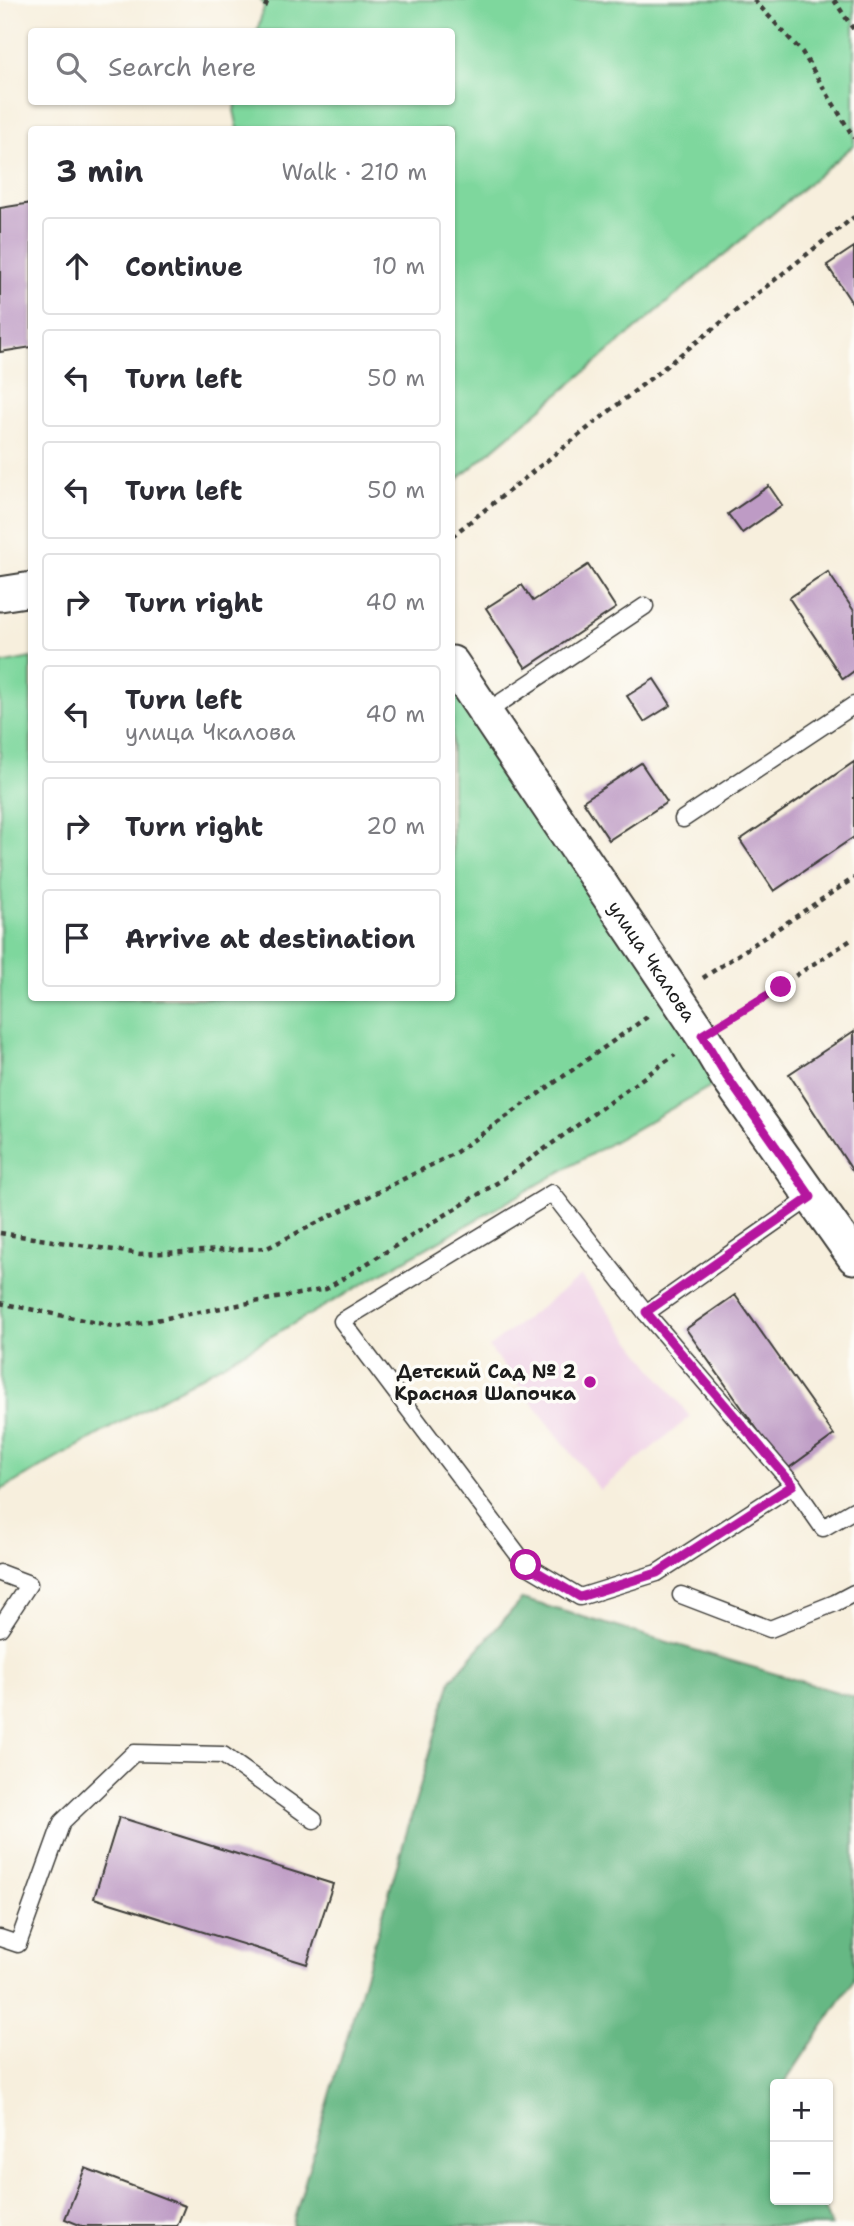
<!DOCTYPE html>
<html lang="en">
<head>
<meta charset="utf-8">
<style>
  :root { --surface:#fff; --page:#f7f7f7; --text:#2b2b33; --muted:#7c7c81; --line:#e1e1e2 }
  body { margin:0; font-family:"Shantell Sans",sans-serif; background:var(--page); color:var(--text) }
  .controls { position:absolute; right:21px; bottom:21px; display:grid; overflow:hidden; border-radius:7px; box-shadow:0 2px 5px #0004 }
  .controls button { width:63px; height:63px; display:grid; place-items:center; padding:0; border:0; border-bottom:2px solid var(--line); background:var(--surface); color:var(--text); font:35px sans-serif }
  .stop { position:absolute; width:21px; height:21px; margin:-16px; border:5px solid #b5179e; border-radius:50%; background:#fff }
  .stop.end { background:#b5179e; border-color:#fff; box-shadow:0 2px 7px #0008 }
  .list { margin:0; padding:0; list-style:none }
  h2 { display:flex; justify-content:space-between; align-items:center; height:91px; margin:0; padding:0 28px; font-size:30px }
  h2 small { font-size:23px; font-weight:400; color:var(--muted) }
  .list li { display:grid; grid-template-columns:46px 1fr auto; gap:21px; align-items:center; box-sizing:border-box; height:98px; margin:0 14px 14px; padding:0 14px; border:2px solid var(--line); border-radius:7px }
  .list b { display:block; font-size:26px; white-space:nowrap }
  .list p { margin:0; font-size:23px; white-space:nowrap; color:var(--muted) }
  .list em { font-size:23px; font-style:normal; color:var(--muted) }
  .icon { flex:none; width:38px; height:38px; fill:none; stroke:currentColor; stroke-width:2; stroke-linecap:round; stroke-linejoin:round }
  .map { position:relative; flex:none; width:854px; height:2226px; overflow:hidden }
  .search { position:absolute; background:var(--surface); box-shadow:0 2px 5px #0004; left:28px; top:28px; width:427px; height:77px; display:flex; align-items:center; gap:18px; box-sizing:border-box; padding:0 24px; border-radius:7px; color:var(--muted); font-size:26px }
  .panel { position:absolute; background:var(--surface); box-shadow:0 2px 5px #0004; left:28px; top:126px; width:427px; height:875px; border-radius:7px }
  .map>svg:first-child { display:block }
  .built { fill:#efd0e6 }
  .green { fill:#7ed79d; stroke:#4d7a5c; stroke-width:2 }
  .forest { fill:#66b884; stroke:#416a50; stroke-width:2 }
  .building { fill:#be9bc5 }
  .lines { fill:none; stroke-linecap:round; stroke-linejoin:round }
  .lane-casing { stroke:#3d3c39; stroke-width:19 }
  .street-casing { stroke:#3d3c39; stroke-width:37 }
  .path { stroke:#3d3c39; stroke-width:4.5; stroke-dasharray:5 5; stroke-linecap:butt }
  .lane { stroke:#fff; stroke-width:16 }
  .street { stroke:#fff; stroke-width:33 }
  .route { stroke:#b5179e; stroke-width:9 }
  .poi-dot { fill:#b5179e; stroke:#fdfcf7; stroke-width:2.5 }
  .labels { text-anchor:middle; dominant-baseline:central; stroke-width:7; stroke-linejoin:round; paint-order:stroke }
  .street-label { font-size:19px; fill:#1c1c1c; stroke:#fdfcf7 }
  .poi-label { font-size:19px; font-weight:bold; fill:#1c1c1c; stroke:#fdfcf7; text-anchor:end }
</style>
</head>
<body>
<div class="map">
<svg width="854" height="2226" viewBox="0 0 854 2226">
  <rect width="100%" height="100%" fill="#fdfcf7"/>
  <filter id="ink" filterUnits="userSpaceOnUse"><feTurbulence type="fractalNoise" baseFrequency=".0143" numOctaves="2"/><feDisplacementMap in="SourceGraphic" scale="14" xChannelSelector="R" yChannelSelector="G"/><feConvolveMatrix kernelMatrix="1 2 1 2 8 2 1 2 1" color-interpolation-filters="sRGB"/></filter>
  <filter id="wash" filterUnits="userSpaceOnUse"><feTurbulence type="fractalNoise" baseFrequency=".00686" numOctaves="4" result="noise"/><feDisplacementMap in="SourceGraphic" scale="28" xChannelSelector="R" yChannelSelector="G"/><feGaussianBlur stdDeviation="1.57" result="paint"/><feColorMatrix in="noise" values="0 0 0 0 0 0 0 0 0 0 0 0 0 0 0 0 0 1.4 0 .05"/><feComposite in="paint" operator="in"/></filter>
  <g filter="url(#wash)">
    <rect width="100%" height="100%" fill="#f7efdd"/>
    <!-- built -->
    <path class="built" d="M581,1276L690,1417L600,1490L489,1347Z"/>
    <!-- green -->
    <g class="green">
      <path d="M261,0H854V145L452,484V130L238,129L234,110L237,102H452V32L257,31L264,7Z"/>
      <path d="M31,658L32,998H452V663L727,1077L1,1490L0,664Z"/>
    </g>
    <!-- forest -->
    <path class="forest" d="M522,1599L854,1697V1980L784,2084H775V2200H821L831,2226H292L451,1680Z"/>
    <g id="blocks">
      <!-- building -->
      <g class="building">
        <path d="M32,203V347L0,352V208Z"/>
        <path d="M854,247V306L827,265Z"/>
        <path d="M769,486L782,505L742,533L728,514Z"/>
        <path d="M588,565L616,608L526,668L486,608L522,585L533,601Z"/>
        <path d="M828,572L854,611V671L843,679L789,598Z"/>
        <path d="M654,679L671,705L644,722L627,696Z"/>
        <path d="M854,762V837L774,891L740,840Z"/>
        <path d="M641,763L667,802L609,840L583,801Z"/>
        <path d="M854,1031V1173L789,1074Z"/>
        <path d="M735,1295L834,1435L786,1470L686,1329Z"/>
        <path d="M119,1817L333,1884L307,1964L94,1898Z"/>
        <path d="M85,2168L185,2206L177,2226H82L65,2219Z"/>
      </g>
    </g>
  </g>
  <g filter="url(#ink)">
    <use href="#blocks" fill-opacity="0" stroke="#3d3c39" stroke-width="2"/>
    <g class="lines">
      <!-- lane casing -->
      <g class="lane-casing">
        <g id="lane">
          <path d="M485,713L645,606"/>
          <path d="M683,819L854,705"/>
          <path d="M811,1197L646,1313L552,1193L342,1321L526,1565L580,1597L657,1573L793,1485L823,1528L854,1510"/>
          <path d="M646,1313L793,1485"/>
          <path d="M0,1573L29,1584L0,1628"/>
          <path d="M681,1595L770,1629L835,1603L854,1593"/>
          <path d="M0,1938L18,1944L62,1822L134,1753L223,1755L314,1820"/>
        </g>
      </g>
      <!-- street casing -->
      <g class="street-casing">
        <g id="street">
          <path d="M0,594L32,589"/>
          <path id="s1" d="M452,663L702,1035L727,1077L854,1257"/>
        </g>
      </g>
      <!-- path -->
      <g class="path">
        <path d="M754,0L802,52L854,138"/>
        <path d="M834,0L854,30"/>
        <path d="M265,7L268,0"/>
        <path d="M452,536L854,217"/>
        <path d="M703,978L854,878"/>
        <path d="M728,1019L854,938"/>
        <path d="M0,1233L140,1254L267,1248L455,1153L650,1015"/>
        <path d="M0,1303L117,1327L326,1289L500,1181L675,1055"/>
      </g>
      <!-- lane -->
      <use href="#lane" class="lane"/>
      <!-- street -->
      <use href="#street" class="street"/>
    </g>
  </g>
  <g class="lines" filter="url(#ink)">
    <!-- route -->
    <path class="route" d="M526,1565L580,1597L657,1573L793,1485L646,1312L811,1197L727,1077L702,1035L781,987"/>
  </g>
  <!-- markers -->
  <circle class="poi-dot" cx="590" cy="1382" r="7"/>
  <g class="labels">
    <!-- street labels -->
    <g class="street-label">
      <text stroke="none"><textPath href="#s1" startOffset="359">улица Чкалова</textPath></text>
    </g>
    <!-- poi labels -->
    <g class="poi-label">
      <text x="576" y="1371">Детский Сад № 2<tspan x="576" dy="22">Красная Шапочка</tspan></text>
    </g>
  </g>
</svg>
<div class="controls">
<button>+</button>
<button>−</button>
</div>
<div class="stop" style="left:526px;top:1565px"></div>
<div class="stop end" style="left:781px;top:987px"></div>
<div class="search"><svg class="icon" aria-label="search" viewBox="0 0 24 24"><circle cx="10" cy="10" r="6"/><path d="M15 15l6 6"/></svg>Search here</div>
<section class="panel">
<h2>3 min<small>Walk · 210 m</small></h2>
<ul class="list">
<li><svg class="icon" aria-label="ahead" viewBox="0 0 24 24"><path d="M12 20V5M6 11l6-6 6 6"/></svg><div><b>Continue</b></div><em>10 m</em></li>
<li><svg class="icon" aria-label="left" viewBox="0 0 24 24"><path d="M17 20v-9H6M10 6l-5 5 5 5"/></svg><div><b>Turn left</b></div><em>50 m</em></li>
<li><svg class="icon" aria-label="left" viewBox="0 0 24 24"><path d="M17 20v-9H6M10 6l-5 5 5 5"/></svg><div><b>Turn left</b></div><em>50 m</em></li>
<li><svg class="icon" aria-label="right" viewBox="0 0 24 24"><path d="M7 20v-9h11M14 6l5 5-5 5"/></svg><div><b>Turn right</b></div><em>40 m</em></li>
<li><svg class="icon" aria-label="left" viewBox="0 0 24 24"><path d="M17 20v-9H6M10 6l-5 5 5 5"/></svg><div><b>Turn left</b><p>улица Чкалова</p></div><em>40 m</em></li>
<li><svg class="icon" aria-label="right" viewBox="0 0 24 24"><path d="M7 20v-9h11M14 6l5 5-5 5"/></svg><div><b>Turn right</b></div><em>20 m</em></li>
<li><svg class="icon" aria-label="arrive" viewBox="0 0 24 24"><path d="M6 21V4h12l-3 4 3 4H6"/></svg><div><b>Arrive at destination</b></div></li>
</ul>
</section>
</div>
</body>
</html>
